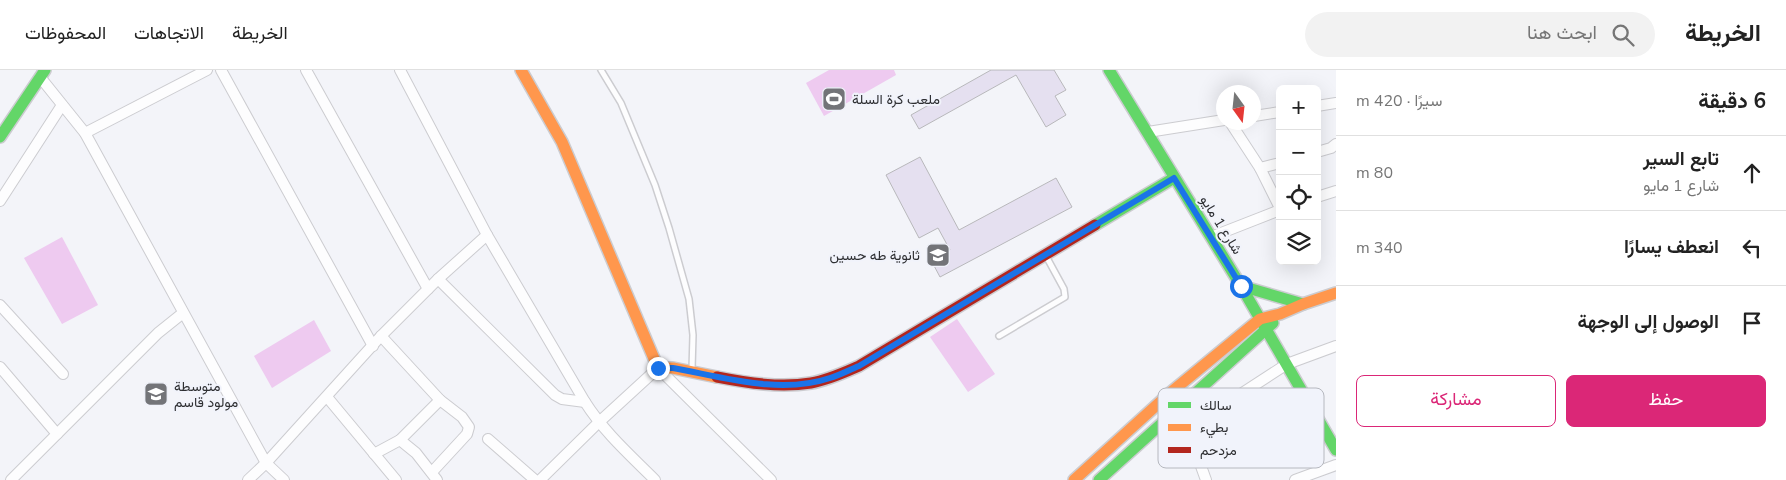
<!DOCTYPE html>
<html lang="ar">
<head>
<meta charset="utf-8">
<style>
  :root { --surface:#fff; --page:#f2f2f2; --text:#222; --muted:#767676; --line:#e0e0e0; --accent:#db2777 }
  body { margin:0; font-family:"Nunito Sans",Vazirmatn,sans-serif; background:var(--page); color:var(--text); direction:rtl }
  .controls { position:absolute; right:15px; top:15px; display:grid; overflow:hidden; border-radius:8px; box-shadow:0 5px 20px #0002 }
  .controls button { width:45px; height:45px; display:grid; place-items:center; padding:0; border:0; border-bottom:1px solid var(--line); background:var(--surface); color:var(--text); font:25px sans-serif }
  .compass { position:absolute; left:1216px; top:15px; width:45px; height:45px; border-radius:50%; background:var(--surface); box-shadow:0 5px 20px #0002; rotate:165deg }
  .stop { position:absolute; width:15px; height:15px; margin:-11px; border:4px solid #1a73e8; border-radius:50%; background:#fff }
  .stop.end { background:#1a73e8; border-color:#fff; box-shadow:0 1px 5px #0008 }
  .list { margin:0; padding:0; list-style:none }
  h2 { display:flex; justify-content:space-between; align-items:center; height:65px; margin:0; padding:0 20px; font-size:21px }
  h2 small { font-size:16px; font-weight:400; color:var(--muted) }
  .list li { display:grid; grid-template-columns:32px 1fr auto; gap:15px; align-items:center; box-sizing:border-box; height:75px; padding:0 20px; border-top:1px solid var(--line) }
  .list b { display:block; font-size:19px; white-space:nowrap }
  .list p { margin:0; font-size:16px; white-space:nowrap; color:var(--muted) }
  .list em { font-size:16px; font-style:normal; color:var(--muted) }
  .actions { display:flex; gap:10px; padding:15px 20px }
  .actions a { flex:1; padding:11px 0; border:1px solid var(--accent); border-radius:8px; text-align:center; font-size:18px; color:var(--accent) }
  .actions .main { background:var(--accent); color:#fff }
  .icon { flex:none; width:28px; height:28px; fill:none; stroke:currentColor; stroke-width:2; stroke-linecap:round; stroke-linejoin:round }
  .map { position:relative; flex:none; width:1336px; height:410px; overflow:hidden; direction:ltr }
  header { display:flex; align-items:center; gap:30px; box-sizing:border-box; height:70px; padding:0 25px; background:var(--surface); border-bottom:1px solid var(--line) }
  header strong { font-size:24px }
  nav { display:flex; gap:28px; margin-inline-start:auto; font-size:18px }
  .search { width:350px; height:45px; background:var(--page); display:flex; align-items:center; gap:12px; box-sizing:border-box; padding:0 18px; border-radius:28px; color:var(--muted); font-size:19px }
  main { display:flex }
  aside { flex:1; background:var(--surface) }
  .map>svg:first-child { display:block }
  .green { fill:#eecaf0 }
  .building { fill:#e5e0f0; stroke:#b8b8bb }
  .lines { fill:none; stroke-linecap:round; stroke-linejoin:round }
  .lane-casing { stroke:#ccccd0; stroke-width:8 }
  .street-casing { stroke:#ccccd0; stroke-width:12 }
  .fast-casing { stroke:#ccccd0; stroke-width:14 }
  .slow-casing { stroke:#ccccd0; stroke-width:14 }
  .jam-casing { stroke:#ccccd0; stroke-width:14 }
  .lane { stroke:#fdfdfe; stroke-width:5 }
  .street { stroke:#fdfdfe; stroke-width:10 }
  .fast { stroke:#63d668; stroke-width:11 }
  .slow { stroke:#ff974d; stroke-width:11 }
  .jam { stroke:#b3261e; stroke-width:11 }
  .route { stroke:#1a73e8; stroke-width:6 }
  .labels { text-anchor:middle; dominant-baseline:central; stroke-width:4; stroke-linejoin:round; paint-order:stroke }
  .poi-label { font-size:14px; fill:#2e2f32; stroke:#f1f3fb; text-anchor:start }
  .street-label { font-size:14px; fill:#2e2f32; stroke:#f1f3fb }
  .key { fill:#f1f3fb; stroke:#b6b8bf; stroke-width:1 }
  .key-label { font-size:14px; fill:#2e2f32 }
</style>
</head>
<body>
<header>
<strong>الخريطة</strong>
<div class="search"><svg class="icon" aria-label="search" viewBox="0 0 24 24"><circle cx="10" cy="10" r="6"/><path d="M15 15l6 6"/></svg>ابحث هنا</div>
<nav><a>الخريطة</a><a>الاتجاهات</a><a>المحفوظات</a></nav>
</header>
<main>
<aside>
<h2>6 دقيقة<small>سيرًا · 420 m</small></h2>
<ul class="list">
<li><svg class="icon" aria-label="ahead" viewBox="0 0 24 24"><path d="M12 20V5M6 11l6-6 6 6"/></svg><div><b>تابع السير</b><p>شارع 1 مايو</p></div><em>80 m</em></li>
<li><svg class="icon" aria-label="left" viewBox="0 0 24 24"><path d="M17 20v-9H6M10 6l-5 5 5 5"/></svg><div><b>انعطف يسارًا</b></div><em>340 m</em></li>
<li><svg class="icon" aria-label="arrive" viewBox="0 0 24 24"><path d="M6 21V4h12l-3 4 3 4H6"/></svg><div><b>الوصول إلى الوجهة</b></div></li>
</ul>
<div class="actions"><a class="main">حفظ</a><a>مشاركة</a></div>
</aside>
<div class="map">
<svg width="1336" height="410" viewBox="0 0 1336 410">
  <rect width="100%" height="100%" fill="#f3f4f9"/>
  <!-- green -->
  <g class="green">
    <path d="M829,0H894L896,5L824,46L806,13Z"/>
    <path d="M62,167L98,235L62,254L24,188Z"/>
    <path d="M957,249L995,304L968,322L930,267Z"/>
    <path d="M314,250L331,281L272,318L254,286Z"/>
  </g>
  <!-- building -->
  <g class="building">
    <path d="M991,0H1054L1066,20L1055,26L1066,45L1046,57L1016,5L919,59L911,45Z"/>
    <path d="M920,87L959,160L1056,108L1072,137L940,207L931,190L950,180L938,158L919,168L886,105Z"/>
  </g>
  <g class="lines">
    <!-- lane casing -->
    <g class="lane-casing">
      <g id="lane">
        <path d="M601,0L621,33L655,115L669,158L689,229L693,265L692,299"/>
        <path d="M999,266L1065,227L1064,219L1046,186"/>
      </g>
    </g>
    <!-- street casing -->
    <g class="street-casing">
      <g id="street">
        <path d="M221,0L373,276"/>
        <path d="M306,0L428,219"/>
        <path d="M400,0L487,165L585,332C604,362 630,385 655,410"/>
        <path d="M40,7L85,63L266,393L284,410"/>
        <path d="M1317,36L1336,33"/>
        <path d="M1254,46L1280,42"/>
        <path d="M1230,52L1260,98L1280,138"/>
        <path d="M1148,62L1224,50"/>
        <path d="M85,63L207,0"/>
        <path d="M1317,82L1331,78L1336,74"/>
        <path d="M1260,98L1280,93"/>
        <path d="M1317,127L1336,121"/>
        <path d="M0,131L62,35"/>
        <path d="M1211,167L1280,140"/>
        <path d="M438,209L555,325L562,329L585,332"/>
        <path d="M0,235L63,304"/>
        <path d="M381,266L440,330L462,347L469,357L467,364L432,402"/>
        <path d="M0,297L57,364"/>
        <path d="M1170,323L1180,338L1206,410"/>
        <path d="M327,327L396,410"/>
        <path d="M1187,359L1287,294L1336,276"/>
        <path d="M488,369L535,410"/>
        <path d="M400,370L416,383L437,410"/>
        <path d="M374,384L400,370L440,330"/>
        <path d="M11,410L158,263L183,243"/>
        <path d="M248,410L266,393L381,266L438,209L487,165"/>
        <path d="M540,410L598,353L658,298L771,410"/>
        <path d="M1295,410L1336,395"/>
      </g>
    </g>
    <!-- fast casing -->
    <g class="fast-casing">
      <g id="fast">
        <path d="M1109,0L1241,216L1336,380"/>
        <path d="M0,67L45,0"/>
        <path d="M1095,155L1174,108"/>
        <path d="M1241,216L1303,234"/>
        <path d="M1099,410L1273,253"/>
      </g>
    </g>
    <!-- slow casing -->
    <g class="slow-casing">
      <g id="slow">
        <path d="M521,0L562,72L658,298H673L717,307"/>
        <path d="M1074,410L1170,323L1260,249L1280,244L1303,234L1336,223"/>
      </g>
    </g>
    <!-- jam casing -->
    <g class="jam-casing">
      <path id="jam" d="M717,307C748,313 780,318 811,313C828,310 843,303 859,296L1095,155"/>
    </g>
    <!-- lane -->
    <use href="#lane" class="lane"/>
    <!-- street -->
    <use href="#street" class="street"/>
    <!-- fast -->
    <use href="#fast" class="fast"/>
    <!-- slow -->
    <use href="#slow" class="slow"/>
    <!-- jam -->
    <use href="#jam" class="jam"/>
  </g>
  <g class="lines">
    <!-- route -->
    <path class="route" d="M658,298H673C723,307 780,325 830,308C840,305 849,300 859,296L1174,108L1241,216"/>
  </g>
  <!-- icons -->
  <defs>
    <g id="stadium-square" transform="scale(1.25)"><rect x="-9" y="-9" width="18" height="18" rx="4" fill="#737478" stroke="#f1f3fb"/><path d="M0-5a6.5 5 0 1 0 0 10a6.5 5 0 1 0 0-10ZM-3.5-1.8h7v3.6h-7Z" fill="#fff"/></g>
    <g id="school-square" transform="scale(1.25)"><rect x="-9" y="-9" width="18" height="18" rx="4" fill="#737478" stroke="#f1f3fb"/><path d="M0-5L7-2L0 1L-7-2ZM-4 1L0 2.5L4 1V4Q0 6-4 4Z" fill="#fff"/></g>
  </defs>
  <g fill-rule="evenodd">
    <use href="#stadium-square" x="834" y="29"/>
    <use href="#school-square" x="938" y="185"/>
    <use href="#school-square" x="156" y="324"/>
  </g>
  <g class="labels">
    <!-- poi labels -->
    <g class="poi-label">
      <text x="852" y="29">ملعب كرة السلة</text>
      <text x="920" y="185" text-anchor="end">ثانوية طه حسين</text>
      <text x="174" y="316">متوسطة<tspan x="174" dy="16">مولود قاسم</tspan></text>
    </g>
    <!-- street labels -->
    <g class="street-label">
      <text transform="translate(1221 155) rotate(58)">شارع 1 مايو</text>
    </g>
  </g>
  <!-- legend -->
  <rect x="1158" y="318" width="166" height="80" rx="8" class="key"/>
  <rect x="1168" y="332" width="23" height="6" fill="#63d668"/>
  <rect x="1168" y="354" width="23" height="7" fill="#ff974d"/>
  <rect x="1168" y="377" width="23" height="6" fill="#b3261e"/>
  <g class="key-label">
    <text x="1200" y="340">سالك</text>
    <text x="1200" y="362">بطيء</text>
    <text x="1200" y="385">مزدحم</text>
  </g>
</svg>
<div class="controls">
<button>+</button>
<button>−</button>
<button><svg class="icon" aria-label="locate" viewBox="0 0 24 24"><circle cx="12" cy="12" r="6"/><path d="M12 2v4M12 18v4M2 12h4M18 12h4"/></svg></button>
<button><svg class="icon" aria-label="layers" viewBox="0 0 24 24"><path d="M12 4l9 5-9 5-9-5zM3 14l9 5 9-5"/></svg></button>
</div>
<svg class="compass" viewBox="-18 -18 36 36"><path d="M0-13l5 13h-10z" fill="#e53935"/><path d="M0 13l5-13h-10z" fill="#767676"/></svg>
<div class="stop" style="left:1241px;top:216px"></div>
<div class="stop end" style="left:658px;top:298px"></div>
</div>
</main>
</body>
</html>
